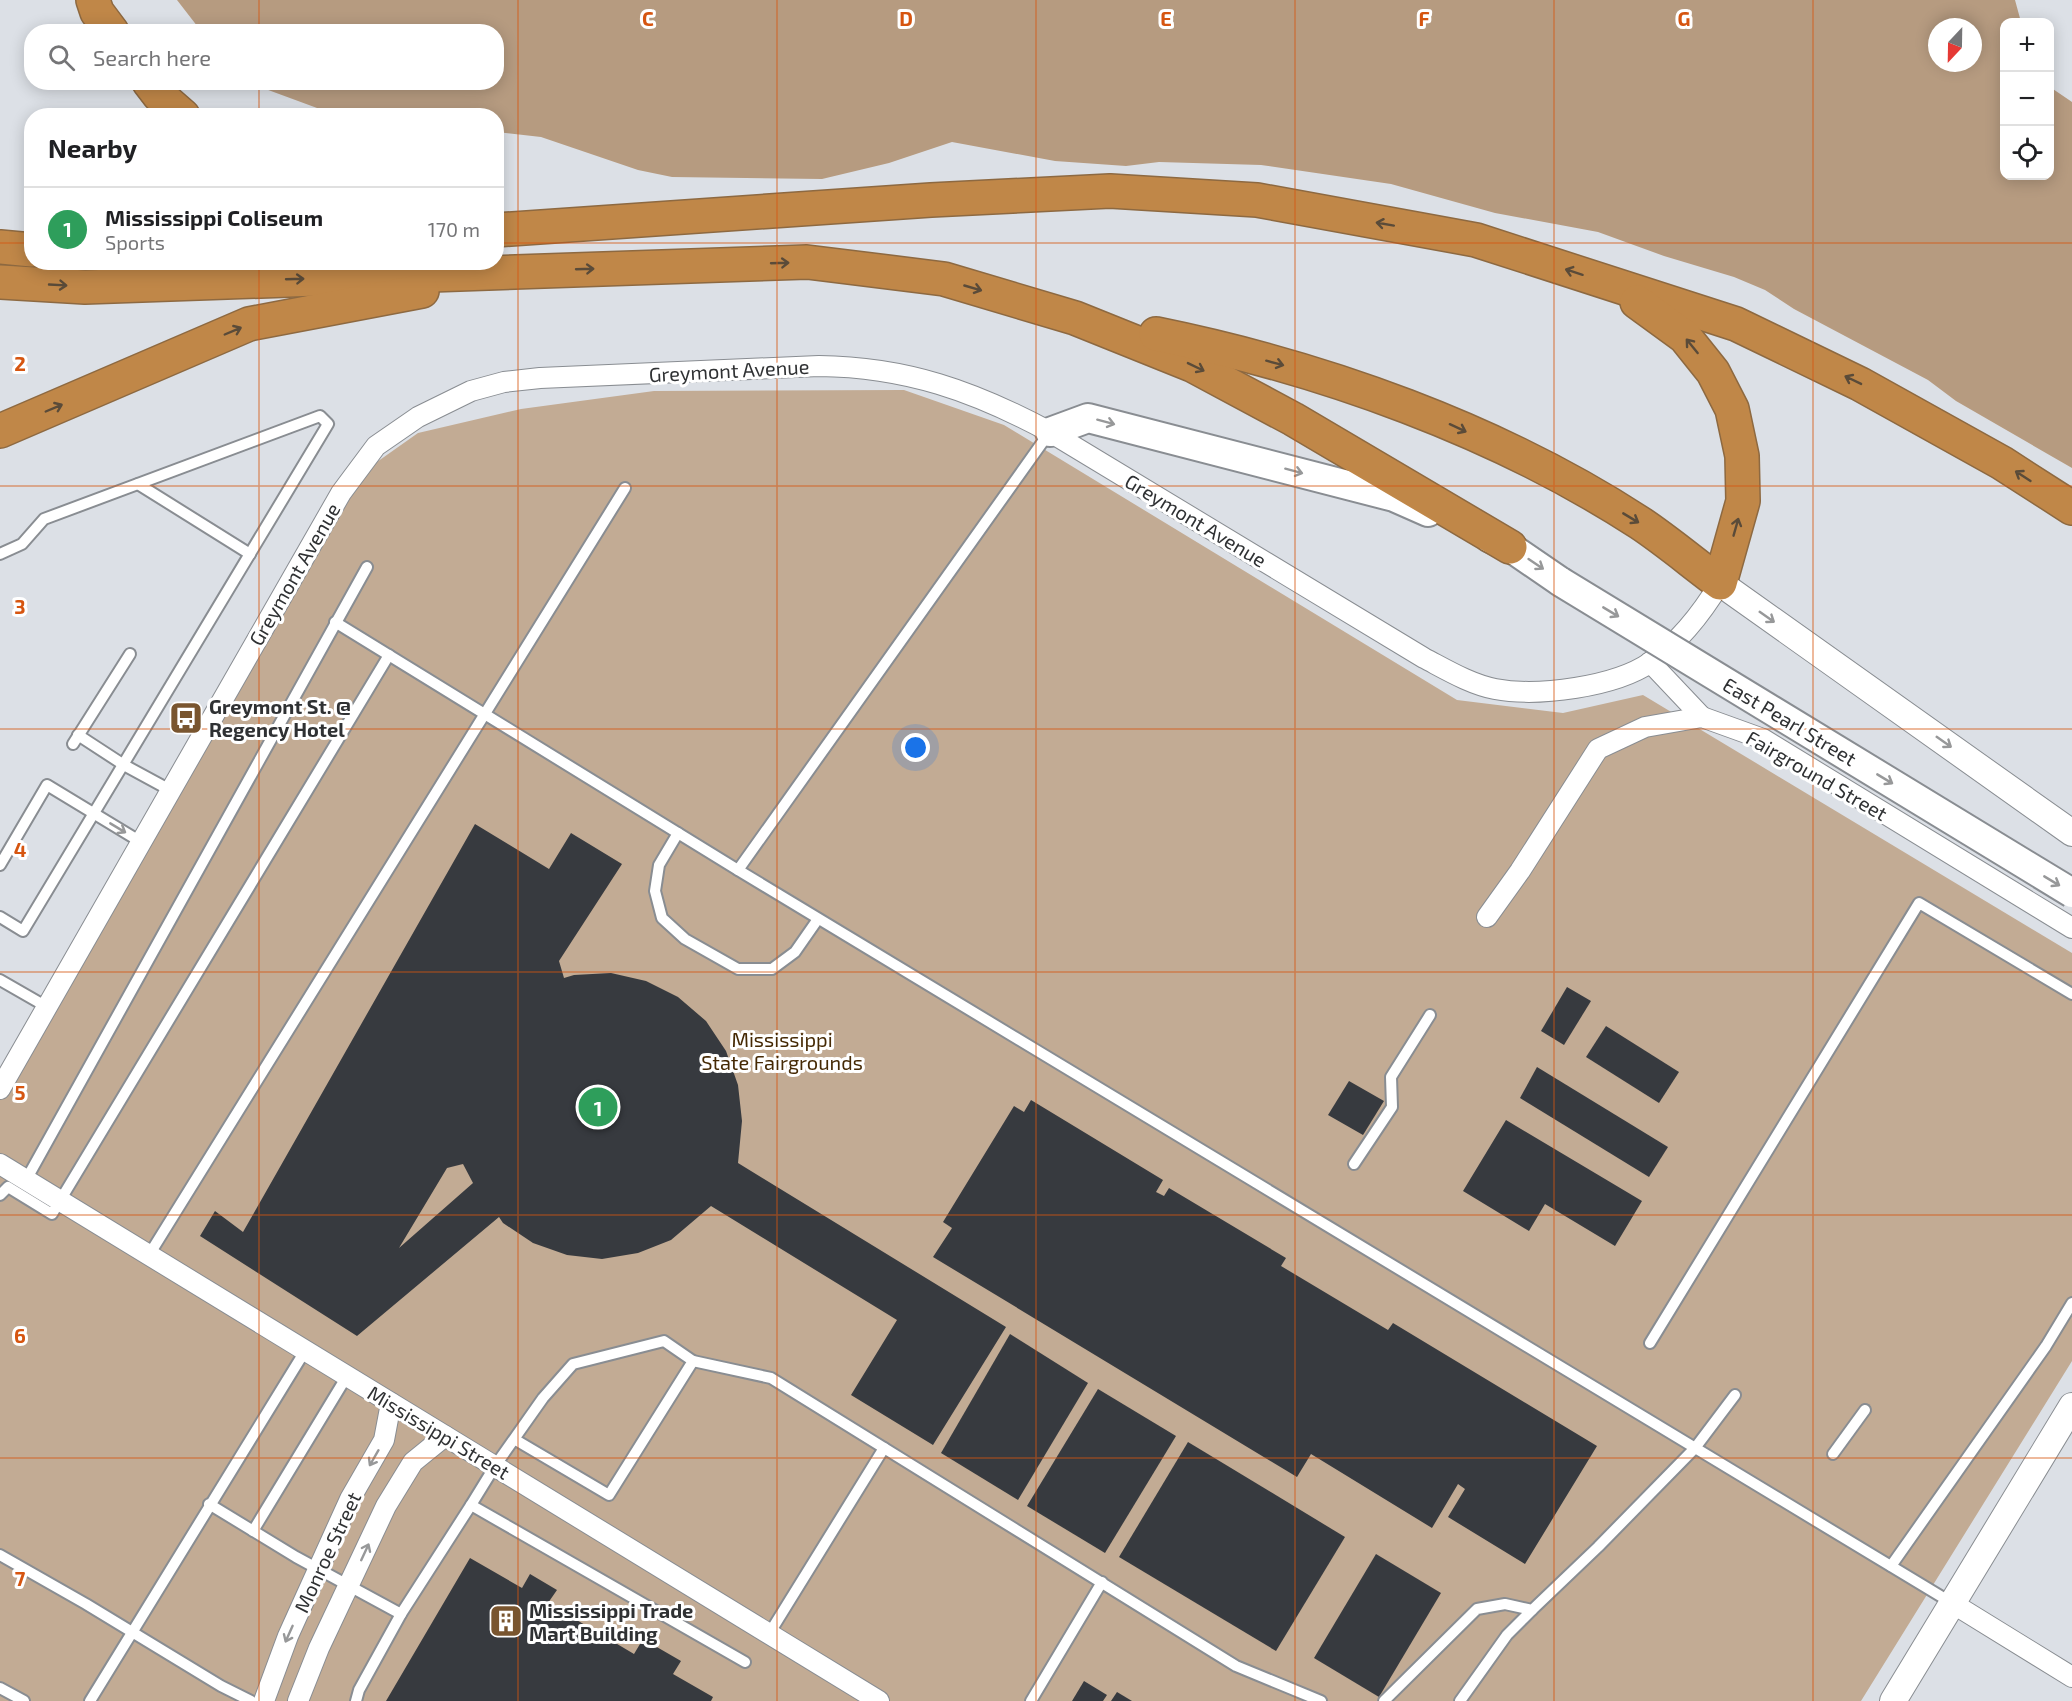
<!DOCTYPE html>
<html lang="en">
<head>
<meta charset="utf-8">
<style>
  :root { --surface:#fff; --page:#f2f2f2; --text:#202124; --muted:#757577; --line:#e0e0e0; --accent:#ea580c }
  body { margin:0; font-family:"Exo 2",sans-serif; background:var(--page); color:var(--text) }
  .controls { position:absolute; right:18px; top:18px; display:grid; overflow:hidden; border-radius:12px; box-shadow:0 3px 15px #0003 }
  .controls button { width:54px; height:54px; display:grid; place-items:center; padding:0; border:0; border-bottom:2px solid var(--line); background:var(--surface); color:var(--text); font:30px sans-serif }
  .compass { position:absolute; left:1928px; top:18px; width:54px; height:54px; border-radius:50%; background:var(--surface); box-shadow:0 3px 15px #0003; rotate:202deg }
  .you { position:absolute; left:916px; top:748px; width:21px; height:21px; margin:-15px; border:4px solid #fff; border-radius:50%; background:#1a73e8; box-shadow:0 0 0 9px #1a73e833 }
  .badge { display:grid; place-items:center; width:39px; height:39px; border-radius:50%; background:var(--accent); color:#fff; font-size:20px; font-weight:700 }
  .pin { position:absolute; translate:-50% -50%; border:3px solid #fff; box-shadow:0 2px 6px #0006 }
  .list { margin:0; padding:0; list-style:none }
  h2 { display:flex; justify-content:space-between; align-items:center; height:78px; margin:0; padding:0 24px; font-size:26px }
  h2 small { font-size:20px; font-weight:400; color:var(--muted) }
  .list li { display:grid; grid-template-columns:39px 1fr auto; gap:18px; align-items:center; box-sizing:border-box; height:84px; padding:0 24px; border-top:2px solid var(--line) }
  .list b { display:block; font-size:22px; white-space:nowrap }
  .list p { margin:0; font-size:20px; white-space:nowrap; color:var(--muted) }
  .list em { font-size:20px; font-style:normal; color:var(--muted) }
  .icon { flex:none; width:33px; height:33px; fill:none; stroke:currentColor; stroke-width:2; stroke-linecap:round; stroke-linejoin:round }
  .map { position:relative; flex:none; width:2072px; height:1701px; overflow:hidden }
  .search { position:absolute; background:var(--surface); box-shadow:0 3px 15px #0003; left:24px; top:24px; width:480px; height:66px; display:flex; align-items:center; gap:15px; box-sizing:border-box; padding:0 21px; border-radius:24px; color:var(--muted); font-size:22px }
  .panel { position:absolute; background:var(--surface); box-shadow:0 3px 15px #0003; left:24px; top:108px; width:480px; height:162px; border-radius:24px }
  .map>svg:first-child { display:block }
  .green { fill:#c2ab94 }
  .forest { fill:#b69b80; fill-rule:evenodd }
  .building { fill:#373a3f; fill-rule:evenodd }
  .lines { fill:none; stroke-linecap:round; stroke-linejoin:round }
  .service-casing { stroke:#898d92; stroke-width:14 }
  .minor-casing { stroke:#898d92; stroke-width:22 }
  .tertiary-casing { stroke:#898d92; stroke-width:28 }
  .secondary-casing { stroke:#898d92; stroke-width:32 }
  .motorway-casing { stroke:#8d6941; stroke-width:36 }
  .service { stroke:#fff; stroke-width:10 }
  .minor { stroke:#fff; stroke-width:20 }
  .tertiary { stroke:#fff; stroke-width:26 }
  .secondary { stroke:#fff; stroke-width:28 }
  .motorway { stroke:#c08748; stroke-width:33 }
  .secondary-bridge-casing { stroke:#898d92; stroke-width:32; stroke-linecap:butt }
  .secondary-bridge { stroke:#fff; stroke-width:28 }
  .oneway { stroke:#5a4b39 }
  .oneway2 { stroke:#979899 }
  .grid { fill:none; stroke:#d65510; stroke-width:1.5; stroke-opacity:0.55 }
  .labels { text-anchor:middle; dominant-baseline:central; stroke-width:6; stroke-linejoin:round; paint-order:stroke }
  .street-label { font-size:20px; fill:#2f3133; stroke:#fff }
  .poi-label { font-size:20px; font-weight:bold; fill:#2f3133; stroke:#fff; text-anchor:start }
  .park-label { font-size:20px; fill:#452904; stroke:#fff }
  .grid-label { font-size:20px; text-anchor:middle; font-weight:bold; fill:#d65510; stroke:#fff; stroke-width:6; stroke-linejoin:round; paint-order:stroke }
</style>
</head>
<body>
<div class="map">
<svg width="2072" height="1701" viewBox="0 0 2072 1701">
  <rect width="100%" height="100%" fill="#dce0e6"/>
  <!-- green -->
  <path class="green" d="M904,390L1004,425L1457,700L1563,713L1643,695L2072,953V1361L1861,1701H0V1100L367,469L418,433L521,409L654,391Z"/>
  <!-- forest -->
  <path class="forest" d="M177,0H2015L2021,22H2004V176H2050V87L2072,102V468L1956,401L1928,380L1794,309L1765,290L1734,277L1664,256L1598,232L1495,213L1391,184L1261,165L1159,162L1126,166L1055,161L952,142L889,163L822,179L672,177L638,170L541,137L497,132L496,116L336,115L249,83L496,82V32L201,31ZM1937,27H1973V63H1937Z"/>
  <!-- building -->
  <g class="building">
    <path d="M475,824L549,869L571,833L622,864L559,961L564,978L574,975L611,973L646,981L678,997L706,1021L726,1051L738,1085L742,1121L738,1163L1006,1327L933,1445L851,1395L897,1320L711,1206L671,1240L638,1253L602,1259L567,1255L533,1243L503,1223L499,1217L357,1336L200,1236L215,1211L243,1232ZM463,1164L473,1183L399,1248L447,1168Z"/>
    <path d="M1567,987L1591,1001L1564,1045L1541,1031Z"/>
    <path d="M1606,1026L1679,1072L1659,1103L1586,1057Z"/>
    <path d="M1537,1067L1668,1147L1649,1177L1520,1098Z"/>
    <path d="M1349,1081L1384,1101L1363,1135L1328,1115Z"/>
    <path d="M1031,1100L1163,1180L1156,1192L1164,1196L1169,1188L1286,1258L1281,1266L1388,1330L1393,1323L1597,1446L1525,1564L1448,1517L1465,1489L1458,1484L1432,1528L1311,1454L1297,1477L933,1257L952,1228L943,1222L1014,1106L1024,1112Z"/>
    <path d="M1506,1120L1642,1201L1615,1246L1545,1204L1529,1231L1463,1191Z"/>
    <path d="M1010,1334L1088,1383L1018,1500L941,1453Z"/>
    <path d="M1098,1389L1176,1436L1105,1553L1027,1506Z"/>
    <path d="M1188,1442L1345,1537L1276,1651L1119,1557Z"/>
    <path d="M1376,1554L1441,1593L1379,1697L1314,1658Z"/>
    <path d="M470,1558L522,1588L530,1574L557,1590L548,1603L634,1654L643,1639L681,1661L673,1674L713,1697L711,1701H386Z"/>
    <path d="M1084,1681L1107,1695L1103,1701H1072Z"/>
    <path d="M1117,1692L1132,1701H1111Z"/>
  </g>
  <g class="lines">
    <!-- service casing -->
    <g class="service-casing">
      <g id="service">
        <path d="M138,484L250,554"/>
        <path d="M0,554L22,544L44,519L320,416L328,424L23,931L0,917"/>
        <path d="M335,622L738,870L1952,1603"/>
        <path d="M78,735L124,765L170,790"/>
        <path d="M73,744L130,654"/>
        <path d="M678,833L659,865L655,891L662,918L685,939L738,969H772L795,952L818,919"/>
        <path d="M0,865L47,785L141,842"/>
        <path d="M738,870L1049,433"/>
        <path d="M0,980L47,1007"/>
        <path d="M1354,1164L1392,1107L1391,1077L1430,1015"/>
        <path d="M26,1180L367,567"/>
        <path d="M0,1195L8,1187L52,1214L389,655"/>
        <path d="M149,1255L625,488"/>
        <path d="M1650,1343L1919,903L2072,994"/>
        <path d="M693,1361L771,1378L1236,1666L1321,1701"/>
        <path d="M1833,1454L1865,1410"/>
        <path d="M209,1504L296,1557L401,1614"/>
        <path d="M471,1505L495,1466L543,1398L573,1364L664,1341L693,1361L609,1495L514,1439"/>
        <path d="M253,1531L347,1376"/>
        <path d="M0,1555L86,1604L221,1686L251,1701"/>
        <path d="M1891,1566L2046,1346L2072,1303"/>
        <path d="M769,1634L884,1448"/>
        <path d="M0,1688L24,1701"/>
        <path d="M90,1701L305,1351"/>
        <path d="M356,1701L359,1690L401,1614L471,1505L745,1662"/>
        <path d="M1031,1701L1102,1582"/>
        <path d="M1384,1701L1477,1609L1505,1604L1532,1610L1598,1547L1695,1448L1735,1395"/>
        <path d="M1460,1701L1507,1635L1532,1610"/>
      </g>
    </g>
    <!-- minor casing -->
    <g class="minor-casing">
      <g id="minor">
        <path d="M1650,662L1702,717"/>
        <path d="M1487,917L1520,871L1598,749L1645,727L1702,717L1763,739L2072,928"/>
        <path d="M0,1089L341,493L376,446L418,417L471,391L504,382L540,378L819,366C906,367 974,391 1050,432L1424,658C1447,670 1470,684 1495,689C1538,697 1615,687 1651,662C1680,641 1702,613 1720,583"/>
        <path d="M0,1164L879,1701"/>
        <path d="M1952,1603L2072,1677"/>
        <path d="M264,1701L288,1636L350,1499L384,1440L391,1403"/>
        <path d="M298,1701L319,1648L386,1506L413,1462L445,1436"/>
      </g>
    </g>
    <!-- tertiary casing -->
    <g class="tertiary-casing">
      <g id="tertiary">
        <path d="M1720,583L2072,833"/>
        <path d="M1893,1701L2072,1406"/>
      </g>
    </g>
    <!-- secondary casing -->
    <g class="secondary-casing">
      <g id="secondary">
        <path d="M1050,432L1088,418L1394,497L1428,512"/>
        <path d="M1490,538L1510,547L1561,582"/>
      </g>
    </g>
    <!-- motorway casing -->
    <g class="motorway-casing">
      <g id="motorway">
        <path d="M93,0L97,12L112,32"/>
        <path d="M149,82L159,95L183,116"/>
        <path d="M496,230L931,200L1110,191L1257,200L1476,240L1736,324L1860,384L2002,463L2072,508"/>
        <path d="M0,247L32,250"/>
        <path d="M0,282L85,287L807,262L944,279L1075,318L1192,365L1293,419L1510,547"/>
        <path d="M1156,334C1323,368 1497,430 1640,523C1667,541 1693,563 1720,583L1743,501L1742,456L1732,409L1713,372L1685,337L1637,302"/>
        <path d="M0,431L249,324L422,291"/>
      </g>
    </g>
    <!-- service -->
    <use href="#service" class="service"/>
    <!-- minor -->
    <use href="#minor" class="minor"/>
    <!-- tertiary -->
    <use href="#tertiary" class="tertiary"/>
    <!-- secondary -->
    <use href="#secondary" class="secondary"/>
    <!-- motorway -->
    <use href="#motorway" class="motorway"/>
    <!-- secondary-bridge casing -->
    <g class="secondary-bridge-casing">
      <path id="secondary-bridge" d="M1561,582L2072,893"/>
    </g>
    <!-- secondary-bridge -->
    <use href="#secondary-bridge" class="secondary-bridge"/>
  </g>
  <!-- one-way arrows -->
  <defs><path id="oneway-shaft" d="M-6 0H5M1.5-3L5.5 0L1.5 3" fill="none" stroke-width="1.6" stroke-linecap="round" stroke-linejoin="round" transform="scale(1.5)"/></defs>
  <g class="oneway">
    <use href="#oneway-shaft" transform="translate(1385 224) rotate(-170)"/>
    <use href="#oneway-shaft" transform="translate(780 263) rotate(-2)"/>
    <use href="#oneway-shaft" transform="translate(585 269) rotate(-2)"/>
    <use href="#oneway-shaft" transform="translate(1574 272) rotate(-162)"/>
    <use href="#oneway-shaft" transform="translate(295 279) rotate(-2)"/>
    <use href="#oneway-shaft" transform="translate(58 285) rotate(3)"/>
    <use href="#oneway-shaft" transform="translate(973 288) rotate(16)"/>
    <use href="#oneway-shaft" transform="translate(233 331) rotate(-23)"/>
    <use href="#oneway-shaft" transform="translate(1692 346) rotate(-129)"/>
    <use href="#oneway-shaft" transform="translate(1275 363) rotate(15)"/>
    <use href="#oneway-shaft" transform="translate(1196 367) rotate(26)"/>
    <use href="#oneway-shaft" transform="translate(1853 380) rotate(-154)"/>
    <use href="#oneway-shaft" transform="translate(54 408) rotate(-23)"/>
    <use href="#oneway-shaft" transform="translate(1458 428) rotate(25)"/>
    <use href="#oneway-shaft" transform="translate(2023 476) rotate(-147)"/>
    <use href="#oneway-shaft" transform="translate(1631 518) rotate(31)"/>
    <use href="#oneway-shaft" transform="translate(1736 527) rotate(-74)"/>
  </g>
  <g class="oneway2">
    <use href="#oneway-shaft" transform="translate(1106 422) rotate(15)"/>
    <use href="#oneway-shaft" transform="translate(1294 471) rotate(15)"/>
    <use href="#oneway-shaft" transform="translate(1536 564) rotate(34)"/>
    <use href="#oneway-shaft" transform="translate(1611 612) rotate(31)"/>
    <use href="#oneway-shaft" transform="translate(1767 617) rotate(35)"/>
    <use href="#oneway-shaft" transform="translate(1944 742) rotate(35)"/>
    <use href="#oneway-shaft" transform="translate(1885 779) rotate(31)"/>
    <use href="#oneway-shaft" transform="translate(118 828) rotate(31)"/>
    <use href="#oneway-shaft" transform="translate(2052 881) rotate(31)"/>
    <use href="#oneway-shaft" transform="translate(374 1458) rotate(120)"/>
    <use href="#oneway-shaft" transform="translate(365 1552) rotate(-65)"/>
    <use href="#oneway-shaft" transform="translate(289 1634) rotate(114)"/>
  </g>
  <!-- grid -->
  <path class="grid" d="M259,0V32M518,0V1701M777,0V1701M1036,0V1701M1295,0V1701M1554,0V1701M1813,0V1701M259,82V116M0,243H32M496,243H2072M259,262V1701M0,486H2072M0,729H2072M0,972H2072M0,1215H2072M0,1458H2072"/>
  <!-- icons -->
  <defs>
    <g id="bus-square" transform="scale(1.725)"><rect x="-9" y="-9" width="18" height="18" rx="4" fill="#79552f" stroke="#fff"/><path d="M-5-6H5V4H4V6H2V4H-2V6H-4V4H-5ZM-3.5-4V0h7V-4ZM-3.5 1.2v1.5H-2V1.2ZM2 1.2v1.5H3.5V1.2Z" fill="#fff"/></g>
    <g id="building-square" transform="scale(1.725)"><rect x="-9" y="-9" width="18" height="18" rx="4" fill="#79552f" stroke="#fff"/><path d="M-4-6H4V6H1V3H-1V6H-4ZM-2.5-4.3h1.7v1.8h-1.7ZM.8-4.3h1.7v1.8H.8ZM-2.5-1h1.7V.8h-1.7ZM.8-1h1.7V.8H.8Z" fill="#fff"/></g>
  </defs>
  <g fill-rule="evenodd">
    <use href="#bus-square" x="186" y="718"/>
    <use href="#building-square" x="506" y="1621"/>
  </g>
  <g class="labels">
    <!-- street labels -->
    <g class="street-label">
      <text transform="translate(729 370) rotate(-3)">Greymont Avenue</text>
      <text transform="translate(1196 520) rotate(31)">Greymont Avenue</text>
      <text transform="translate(294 574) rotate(-60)">Greymont Avenue</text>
      <text transform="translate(1790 721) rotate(31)">East Pearl Street</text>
      <text transform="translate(1817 775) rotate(30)">Fairground Street</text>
      <text transform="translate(439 1432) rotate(31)">Mississippi Street</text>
      <text transform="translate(327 1552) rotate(-65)">Monroe Street</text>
    </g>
    <!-- poi labels -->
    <g class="poi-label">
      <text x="209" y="706">Greymont St. @<tspan x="209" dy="23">Regency Hotel</tspan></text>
      <text x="529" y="1610">Mississippi Trade<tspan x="529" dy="23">Mart Building</tspan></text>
    </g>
    <!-- park labels -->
    <g class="park-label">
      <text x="782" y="1039">Mississippi<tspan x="782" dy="23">State Fairgrounds</tspan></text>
    </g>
  </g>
  <g class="grid-label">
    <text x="648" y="26">C</text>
    <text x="906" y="26">D</text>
    <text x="1166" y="26">E</text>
    <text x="1424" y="26">F</text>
    <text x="1684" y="26">G</text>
    <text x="20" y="371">2</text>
    <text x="20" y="614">3</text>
    <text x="20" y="857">4</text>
    <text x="20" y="1100">5</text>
    <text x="20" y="1343">6</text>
    <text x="20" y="1586">7</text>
  </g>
</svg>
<div class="controls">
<button>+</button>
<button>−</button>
<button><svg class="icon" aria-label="locate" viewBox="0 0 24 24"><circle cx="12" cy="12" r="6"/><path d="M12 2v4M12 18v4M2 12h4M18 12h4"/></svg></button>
</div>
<svg class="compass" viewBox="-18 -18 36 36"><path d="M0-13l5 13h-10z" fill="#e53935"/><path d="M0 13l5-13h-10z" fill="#757577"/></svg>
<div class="you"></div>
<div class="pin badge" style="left:598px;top:1107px;background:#2e9e5b">1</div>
<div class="search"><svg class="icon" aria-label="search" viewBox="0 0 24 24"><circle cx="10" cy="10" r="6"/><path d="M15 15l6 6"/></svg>Search here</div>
<section class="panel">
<h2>Nearby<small></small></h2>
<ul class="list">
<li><span class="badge" style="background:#2e9e5b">1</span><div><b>Mississippi Coliseum</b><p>Sports</p></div><em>170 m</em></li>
</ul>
</section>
</div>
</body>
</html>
